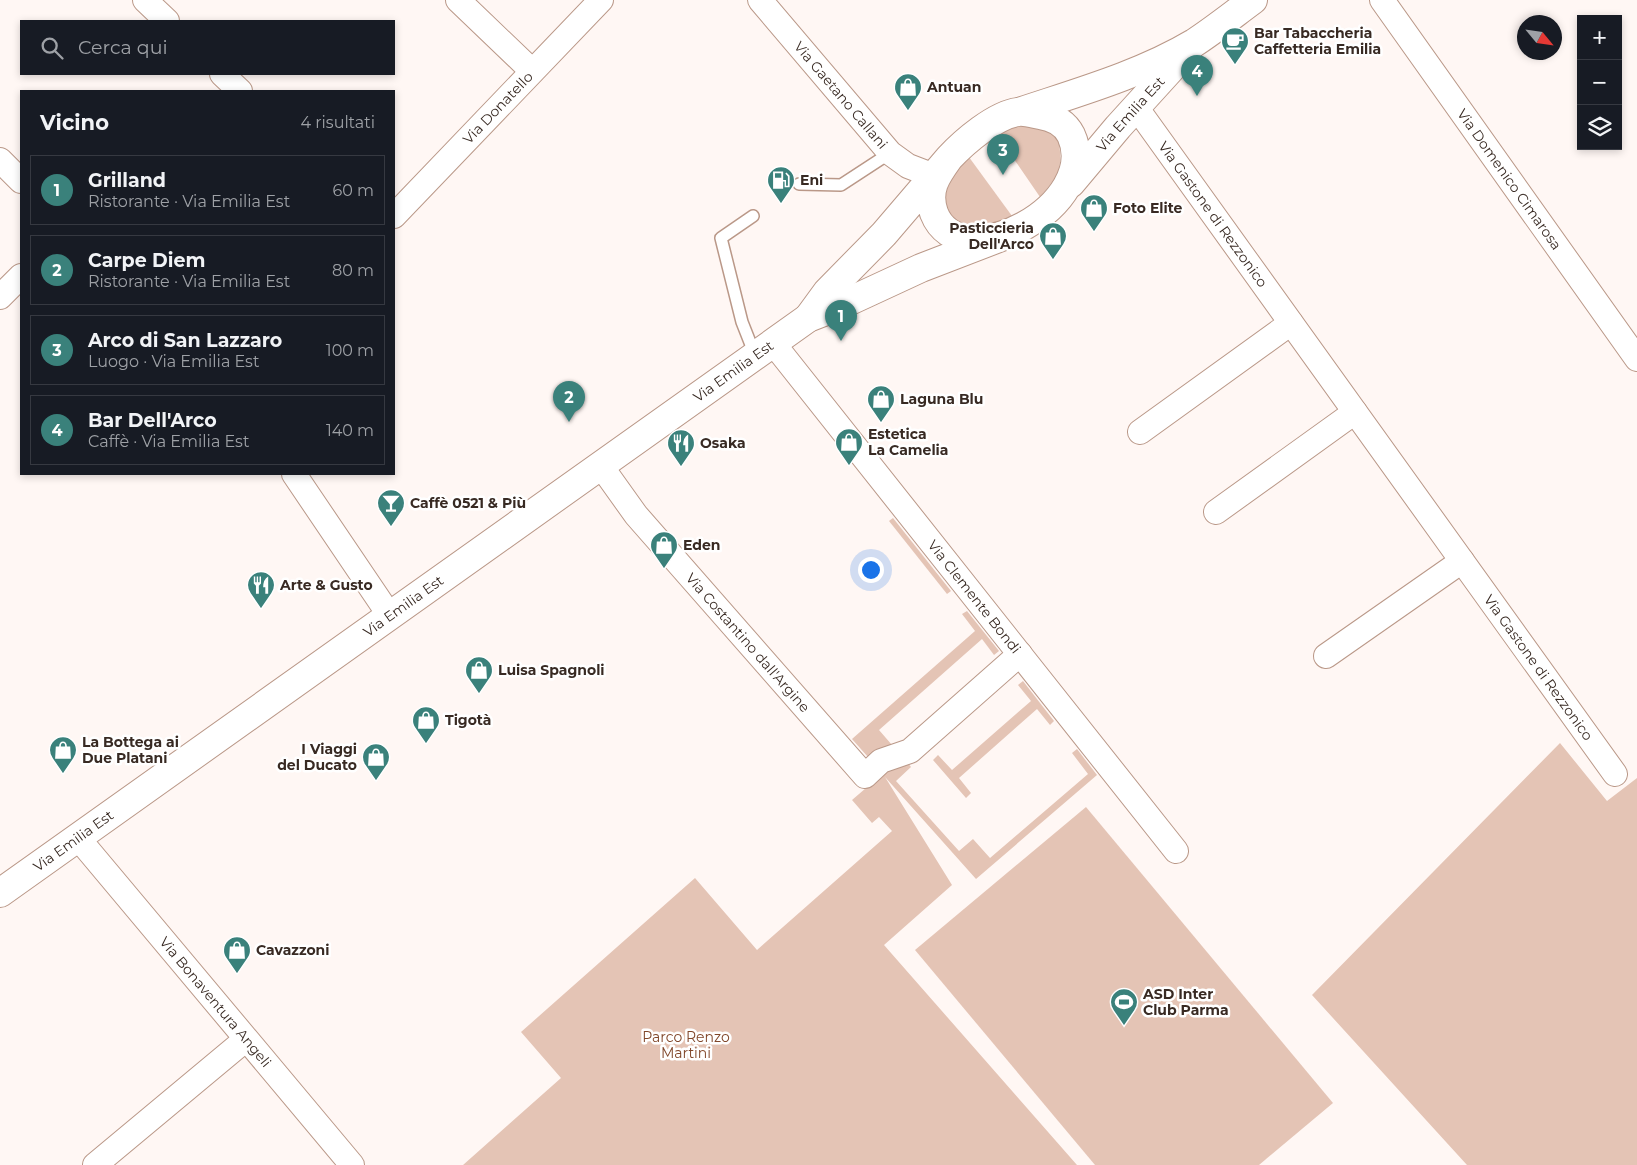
<!DOCTYPE html>
<html lang="it">
<head>
<meta charset="utf-8">
<style>
  :root { --surface:#171b24; --page:#242831; --text:#f1f3f6; --muted:#9ea1a6; --line:#363941; --accent:#3a817b }
  body { margin:0; font-family:Montserrat,sans-serif; background:var(--page); color:var(--text) }
  .controls { position:absolute; right:15px; top:15px; display:grid; overflow:hidden; border-radius:0px; box-shadow:0 2px 8px #0003 }
  .controls button { width:45px; height:45px; display:grid; place-items:center; padding:0; border:0; border-bottom:1px solid var(--line); background:var(--surface); color:var(--text); font:25px sans-serif }
  .compass { position:absolute; left:1517px; top:15px; width:45px; height:45px; border-radius:50%; background:var(--surface); box-shadow:0 2px 8px #0003; rotate:119deg }
  .you { position:absolute; left:870px; top:569px; width:18px; height:18px; margin:-12px; border:4px solid #fff; border-radius:50%; background:#1a73e8; box-shadow:0 0 0 8px #1a73e833 }
  .badge { display:grid; place-items:center; width:32px; height:32px; border-radius:50%; background:var(--accent); color:#fff; font-size:16px; font-weight:700 }
  .pin { position:absolute; translate:-50% -41px; filter:drop-shadow(0 1px 2px #0008) }
  .pin::after { content:''; position:absolute; top:26px; width:18px; height:15px; background:inherit; clip-path:polygon(0 0,100% 0,50% 100%) }
  .list { margin:0; padding:0; list-style:none }
  h2 { display:flex; justify-content:space-between; align-items:center; height:65px; margin:0; padding:0 20px; font-size:21px }
  h2 small { font-size:16px; font-weight:400; color:var(--muted) }
  .list li { display:grid; grid-template-columns:32px 1fr auto; gap:15px; align-items:center; box-sizing:border-box; height:70px; margin:0 10px 10px; padding:0 10px; border:1px solid var(--line); border-radius:0px }
  .list b { display:block; font-size:19px; white-space:nowrap }
  .list p { margin:0; font-size:16px; white-space:nowrap; color:var(--muted) }
  .list em { font-size:16px; font-style:normal; color:var(--muted) }
  .icon { flex:none; width:28px; height:28px; fill:none; stroke:currentColor; stroke-width:2; stroke-linecap:round; stroke-linejoin:round }
  .map { position:relative; flex:none; width:1637px; height:1165px; overflow:hidden }
  .search { position:absolute; background:var(--surface); box-shadow:0 2px 8px #0003; left:20px; top:20px; width:375px; height:55px; display:flex; align-items:center; gap:12px; box-sizing:border-box; padding:0 18px; border-radius:0px; color:var(--muted); font-size:19px }
  .panel { position:absolute; background:var(--surface); box-shadow:0 2px 8px #0003; left:20px; top:90px; width:375px; height:385px; border-radius:0px }
  .map>svg:first-child { display:block }
  .green { fill:#e4c4b5 }
  .lines { fill:none; stroke-linecap:round; stroke-linejoin:round }
  .lane-casing { stroke:#ba9888; stroke-width:14 }
  .street-casing { stroke:#ba9888; stroke-width:26 }
  .secondary-casing { stroke:#ba9888; stroke-width:30 }
  .lane { stroke:#fff; stroke-width:11 }
  .street { stroke:#fff; stroke-width:24 }
  .secondary { stroke:#fff; stroke-width:28 }
  .labels { text-anchor:middle; dominant-baseline:central; stroke-width:5; stroke-linejoin:round; paint-order:stroke }
  .poi-label { font-size:14px; font-weight:bold; fill:#382a23; stroke:#fff; text-anchor:start }
  .street-label { font-size:14px; fill:#382a23; stroke:#fff }
  .park-label { font-size:14px; fill:#804629; stroke:#fff }
</style>
</head>
<body>
<div class="map">
<svg width="1637" height="1165" viewBox="0 0 1637 1165">
  <rect width="100%" height="100%" fill="#fff7f4"/>
  <!-- green -->
  <g class="green">
    <path d="M1023,125L1058,133C1062,166 1063,171 1040,197L996,133Z"/>
    <path d="M966,153L1012,216L996,223L970,227L947,215L943,189Z"/>
    <path d="M893,518L951,591L947,594L889,521Z"/>
    <path d="M967,611L999,651L994,655L982,639L879,730L892,745L868,757L852,739L975,631L962,614Z"/>
    <path d="M1023,681L1054,721L1050,725L1037,709L959,778L971,793L966,798L933,760L938,755L952,770L1031,701L1018,685Z"/>
    <path d="M1560,743L1607,801L1637,778V1165H1467L1312,995Z"/>
    <path d="M1077,749L1097,775L976,879L885,777L952,885L884,945L1077,1165H463L561,1078L521,1032L695,878L757,950L892,831L879,817L872,823L852,800L887,770L908,763L911,767L896,781L959,851L973,839L990,858L1088,774L1072,753Z"/>
    <path d="M1086,807L1333,1103L1259,1165H1095L915,950Z"/>
  </g>
  <g class="lines">
    <!-- lane casing -->
    <g class="lane-casing">
      <g id="lane">
        <path d="M799,184L841,185L890,153"/>
        <path d="M753,216L721,238L742,322L755,355"/>
      </g>
    </g>
    <!-- street casing -->
    <g class="street-casing">
      <g id="street">
        <path d="M145,0L167,21"/>
        <path d="M458,0L532,71"/>
        <path id="s1" d="M760,0L890,153L908,166L934,176"/>
        <path id="s2" d="M1382,0L1637,359"/>
        <path d="M222,74L240,91"/>
        <path id="s3" d="M1136,107L1615,774"/>
        <path d="M0,160L21,181"/>
        <path id="s4" d="M394,216L601,0"/>
        <path d="M0,297L21,276"/>
        <path id="s5" d="M773,343L1176,851"/>
        <path d="M1140,432L1291,323"/>
        <path id="s6" d="M601,466L636,515L865,776L881,761L910,751L1020,654"/>
        <path d="M294,474L390,616"/>
        <path d="M1216,512L1355,412"/>
        <path d="M1326,656L1462,561"/>
        <path id="s7" d="M78,838L352,1165"/>
        <path d="M95,1165L245,1040"/>
      </g>
    </g>
    <!-- secondary casing -->
    <g class="secondary-casing">
      <g id="secondary">
        <path d="M1022,111C1079,92 1142,74 1194,43C1214,30 1234,14 1253,0"/>
        <path id="s8" d="M1071,183L1118,127L1188,50"/>
        <path d="M808,318L827,292L884,234L949,158C964,142 995,115 1018,112C1025,111 1034,114 1040,115C1053,117 1065,123 1071,135C1103,205 960,281 934,213C926,190 936,176 949,158"/>
        <path id="s9" d="M0,893L808,318L839,306L921,268L1004,236"/>
      </g>
    </g>
    <!-- lane -->
    <use href="#lane" class="lane"/>
    <!-- street -->
    <use href="#street" class="street"/>
    <!-- secondary -->
    <use href="#secondary" class="secondary"/>
  </g>
  <!-- icons -->
  <defs>
    <g id="cafe-pin" transform="scale(1.4375)"><path d="M0 17L-7.5 6A9.5 9.5 0 1 1 7.5 6Z" fill="#3a817b" stroke="#fff"/><path d="M-5.5-4.5H6V0H3Q3 3.5 0 3.5H-2.5Q-5.5 3.5-5.5 0ZM3-3.2v2h1.7v-2ZM-6 4.5H4V6H-6Z" fill="#fff"/></g>
    <g id="shop-pin" transform="scale(1.4375)"><path d="M0 17L-7.5 6A9.5 9.5 0 1 1 7.5 6Z" fill="#3a817b" stroke="#fff"/><path d="M-5-2.5h2.3a2.7 3.5 0 0 1 5.4 0H5L5.5 6h-11ZM-1.5-2.5h3a1.5 2.3 0 0 0-3 0Z" fill="#fff"/></g>
    <g id="fuel-pin" transform="scale(1.4375)"><path d="M0 17L-7.5 6A9.5 9.5 0 1 1 7.5 6Z" fill="#3a817b" stroke="#fff"/><path d="M-5.5-6h7V0h2V4h1.3V-2.5L3-4.5l.8-.8L6-3V5H2.5V1h-1V6h-7ZM-4.2-4.7v3.2H.2V-4.7Z" fill="#fff"/></g>
    <g id="restaurant-pin" transform="scale(1.4375)"><path d="M0 17L-7.5 6A9.5 9.5 0 1 1 7.5 6Z" fill="#3a817b" stroke="#fff"/><path d="M-5-6h1v4h1v-4h1v4h1v-4h1v5L-1.5 .5V6h-2V.5L-5-1ZM5-6V6H3V1.5H1.5Q1.5-4 5-6Z" fill="#fff"/></g>
    <g id="bar-pin" transform="scale(1.4375)"><path d="M0 17L-7.5 6A9.5 9.5 0 1 1 7.5 6Z" fill="#3a817b" stroke="#fff"/><path d="M-6-5H6L.8 .8V4.5H3.5V6h-7V4.5H-.8V.8Z" fill="#fff"/></g>
    <g id="stadium-pin" transform="scale(1.4375)"><path d="M0 17L-7.5 6A9.5 9.5 0 1 1 7.5 6Z" fill="#3a817b" stroke="#fff"/><path d="M0-5a6.5 5 0 1 0 0 10a6.5 5 0 1 0 0-10ZM-3.5-1.8h7v3.6h-7Z" fill="#fff"/></g>
  </defs>
  <g fill-rule="evenodd">
    <use href="#cafe-pin" x="1235" y="41"/>
    <use href="#shop-pin" x="908" y="87"/>
    <use href="#fuel-pin" x="781" y="180"/>
    <use href="#shop-pin" x="1094" y="208"/>
    <use href="#shop-pin" x="1053" y="236"/>
    <use href="#shop-pin" x="881" y="399"/>
    <use href="#shop-pin" x="849" y="442"/>
    <use href="#restaurant-pin" x="681" y="443"/>
    <use href="#bar-pin" x="391" y="503"/>
    <use href="#shop-pin" x="664" y="545"/>
    <use href="#restaurant-pin" x="261" y="585"/>
    <use href="#shop-pin" x="479" y="670"/>
    <use href="#shop-pin" x="426" y="720"/>
    <use href="#shop-pin" x="63" y="750"/>
    <use href="#shop-pin" x="376" y="757"/>
    <use href="#shop-pin" x="237" y="950"/>
    <use href="#stadium-pin" x="1124" y="1002"/>
  </g>
  <g class="labels">
    <!-- poi labels -->
    <g class="poi-label">
      <text x="1254" y="33">Bar Tabaccheria<tspan x="1254" dy="16">Caffetteria Emilia</tspan></text>
      <text x="927" y="87">Antuan</text>
      <text x="800" y="180">Eni</text>
      <text x="1113" y="208">Foto Elite</text>
      <text x="1034" y="228" text-anchor="end">Pasticcieria<tspan x="1034" dy="16">Dell'Arco</tspan></text>
      <text x="900" y="399">Laguna Blu</text>
      <text x="868" y="434">Estetica<tspan x="868" dy="16">La Camelia</tspan></text>
      <text x="700" y="443">Osaka</text>
      <text x="410" y="503">Caffè 0521 &amp; Più</text>
      <text x="683" y="545">Eden</text>
      <text x="280" y="585">Arte &amp; Gusto</text>
      <text x="498" y="670">Luisa Spagnoli</text>
      <text x="445" y="720">Tigotà</text>
      <text x="82" y="742">La Bottega ai<tspan x="82" dy="16">Due Platani</tspan></text>
      <text x="357" y="749" text-anchor="end">I Viaggi<tspan x="357" dy="16">del Ducato</tspan></text>
      <text x="256" y="950">Cavazzoni</text>
      <text x="1143" y="994">ASD Inter<tspan x="1143" dy="16">Club Parma</tspan></text>
    </g>
    <!-- street labels -->
    <g class="street-label">
      <text stroke="none"><textPath href="#s1" startOffset="125">Via Gaetano Callani</textPath></text>
      <text stroke="none"><textPath href="#s4" startOffset="150">Via Donatello</textPath></text>
      <text stroke="none"><textPath href="#s8" startOffset="91">Via Emilia Est</textPath></text>
      <text stroke="none"><textPath href="#s2" startOffset="220">Via Domenico Cimarosa</textPath></text>
      <text stroke="none"><textPath href="#s3" startOffset="132">Via Gastone di Rezzonico</textPath></text>
      <text stroke="none"><textPath href="#s9" startOffset="900">Via Emilia Est</textPath></text>
      <text stroke="none"><textPath href="#s5" startOffset="324">Via Clemente Bondi</textPath></text>
      <text stroke="none"><textPath href="#s9" startOffset="495">Via Emilia Est</textPath></text>
      <text stroke="none"><textPath href="#s6" startOffset="230">Via Costantino dall'Argine</textPath></text>
      <text stroke="none"><textPath href="#s3" startOffset="690">Via Gastone di Rezzonico</textPath></text>
      <text stroke="none"><textPath href="#s9" startOffset="90">Via Emilia Est</textPath></text>
      <text stroke="none"><textPath href="#s7" startOffset="214">Via Bonaventura Angeli</textPath></text>
    </g>
    <!-- park labels -->
    <g class="park-label">
      <text x="686" y="1037">Parco Renzo<tspan x="686" dy="16">Martini</tspan></text>
    </g>
  </g>
</svg>
<div class="controls">
<button>+</button>
<button>−</button>
<button><svg class="icon" aria-label="layers" viewBox="0 0 24 24"><path d="M12 4l9 5-9 5-9-5zM3 14l9 5 9-5"/></svg></button>
</div>
<svg class="compass" viewBox="-18 -18 36 36"><path d="M0-13l5 13h-10z" fill="#e53935"/><path d="M0 13l5-13h-10z" fill="#9ea1a6"/></svg>
<div class="you"></div>
<div class="pin badge" style="left:841px;top:341px">1</div>
<div class="pin badge" style="left:569px;top:422px">2</div>
<div class="pin badge" style="left:1003px;top:175px">3</div>
<div class="pin badge" style="left:1197px;top:96px">4</div>
<div class="search"><svg class="icon" aria-label="search" viewBox="0 0 24 24"><circle cx="10" cy="10" r="6"/><path d="M15 15l6 6"/></svg>Cerca qui</div>
<section class="panel">
<h2>Vicino<small>4 risultati</small></h2>
<ul class="list">
<li><span class="badge">1</span><div><b>Grilland</b><p>Ristorante · Via Emilia Est</p></div><em>60 m</em></li>
<li><span class="badge">2</span><div><b>Carpe Diem</b><p>Ristorante · Via Emilia Est</p></div><em>80 m</em></li>
<li><span class="badge">3</span><div><b>Arco di San Lazzaro</b><p>Luogo · Via Emilia Est</p></div><em>100 m</em></li>
<li><span class="badge">4</span><div><b>Bar Dell'Arco</b><p>Caffè · Via Emilia Est</p></div><em>140 m</em></li>
</ul>
</section>
</div>
</body>
</html>
